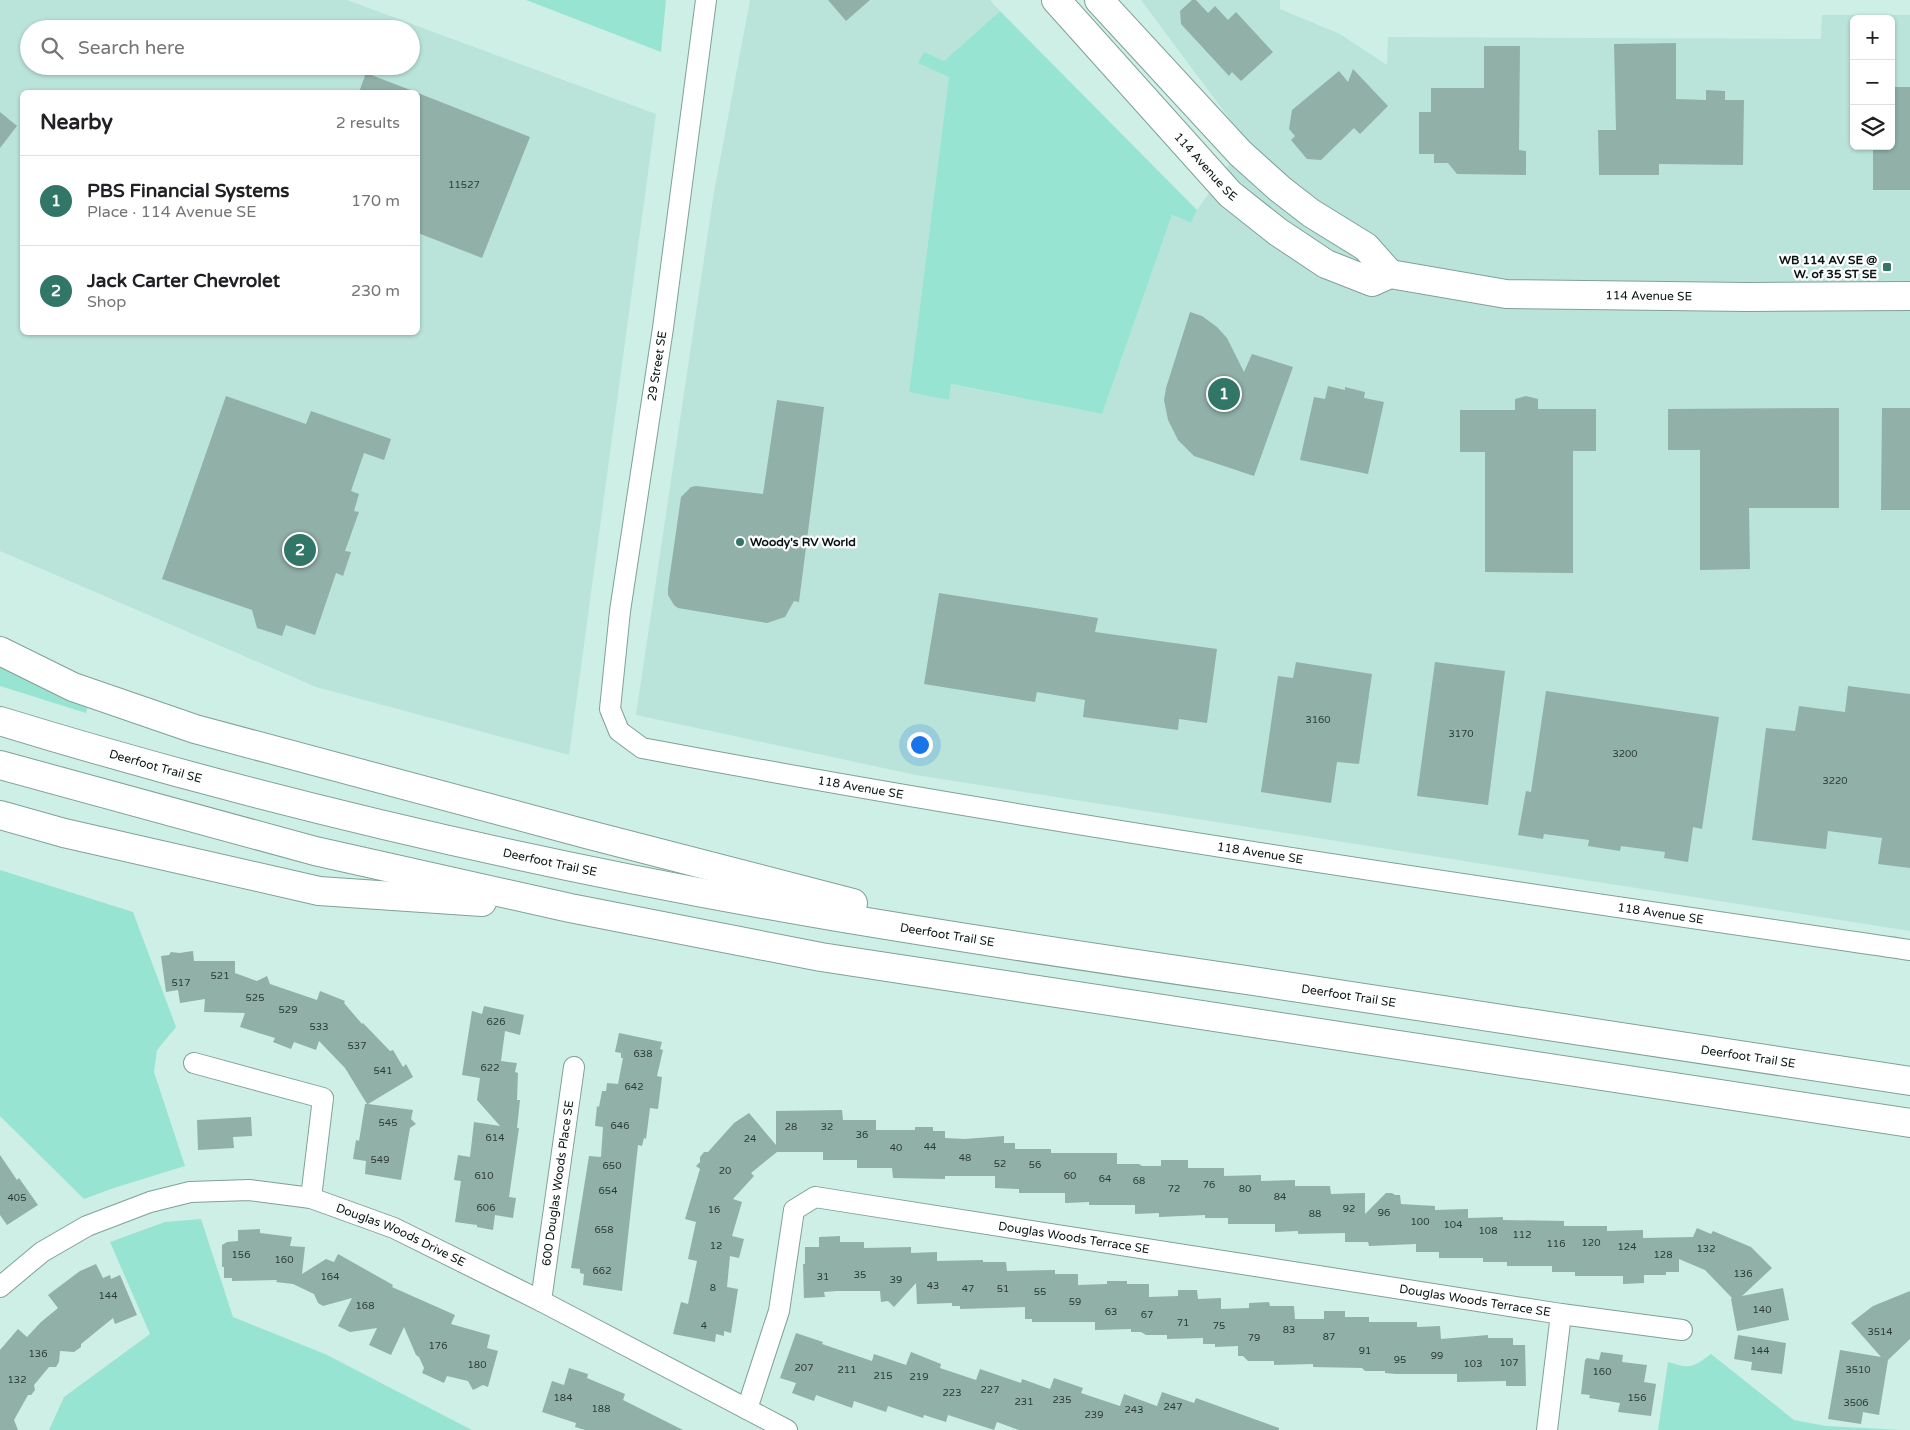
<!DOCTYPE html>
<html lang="en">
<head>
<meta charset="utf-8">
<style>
  :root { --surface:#fff; --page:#f6f6f6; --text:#202124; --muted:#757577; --line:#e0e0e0; --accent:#327668 }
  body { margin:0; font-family:"Varela Round",sans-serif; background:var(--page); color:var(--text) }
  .controls { position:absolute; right:15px; top:15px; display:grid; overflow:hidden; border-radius:8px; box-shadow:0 1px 4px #0004 }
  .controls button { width:45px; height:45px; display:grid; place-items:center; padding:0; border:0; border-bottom:1px solid var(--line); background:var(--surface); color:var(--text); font:25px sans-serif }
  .you { position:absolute; left:919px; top:744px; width:18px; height:18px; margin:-12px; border:4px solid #fff; border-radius:50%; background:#1a73e8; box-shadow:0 0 0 8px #1a73e833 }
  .badge { display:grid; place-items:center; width:32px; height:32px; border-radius:50%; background:var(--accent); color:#fff; font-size:16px; font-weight:700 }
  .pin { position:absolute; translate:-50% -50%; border:2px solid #fff; box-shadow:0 1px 5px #0006 }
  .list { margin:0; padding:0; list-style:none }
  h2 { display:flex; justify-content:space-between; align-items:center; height:65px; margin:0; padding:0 20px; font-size:21px }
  h2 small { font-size:16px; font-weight:400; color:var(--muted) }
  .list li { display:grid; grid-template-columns:32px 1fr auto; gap:15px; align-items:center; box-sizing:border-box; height:90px; padding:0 20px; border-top:1px solid var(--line) }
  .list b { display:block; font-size:19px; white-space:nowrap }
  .list p { margin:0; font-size:16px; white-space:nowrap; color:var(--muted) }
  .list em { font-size:16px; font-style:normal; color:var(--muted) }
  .icon { flex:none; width:28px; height:28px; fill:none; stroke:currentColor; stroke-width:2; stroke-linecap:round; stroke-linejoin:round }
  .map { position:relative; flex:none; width:1910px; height:1430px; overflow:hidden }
  .search { position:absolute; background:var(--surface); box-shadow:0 1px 4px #0004; left:20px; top:20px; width:400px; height:55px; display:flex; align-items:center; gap:12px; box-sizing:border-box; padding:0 18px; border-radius:28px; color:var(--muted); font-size:19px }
  .panel { position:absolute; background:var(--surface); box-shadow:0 1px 4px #0004; left:20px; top:90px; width:400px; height:245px; border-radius:8px }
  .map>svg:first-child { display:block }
  .built { fill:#bae4da; fill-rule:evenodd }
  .green { fill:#98e4d3 }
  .building { fill:#91b0a8 }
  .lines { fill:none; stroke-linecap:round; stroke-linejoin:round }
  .minor-casing { stroke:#81a098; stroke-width:22 }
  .secondary-casing { stroke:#81a098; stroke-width:30 }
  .motorway-casing { stroke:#81a098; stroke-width:30 }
  .minor { stroke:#fff; stroke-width:20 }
  .secondary { stroke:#fff; stroke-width:28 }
  .motorway { stroke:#fff; stroke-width:28 }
  .poi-dot { fill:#327668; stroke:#fff; stroke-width:2 }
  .labels { text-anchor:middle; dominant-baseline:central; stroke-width:4.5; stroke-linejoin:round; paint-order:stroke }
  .number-label { font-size:10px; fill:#2b3c38 }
  .street-label { font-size:12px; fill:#091513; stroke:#fff }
  .poi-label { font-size:12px; font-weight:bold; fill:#091513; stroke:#fff; text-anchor:end }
</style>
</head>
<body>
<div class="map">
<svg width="1910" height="1430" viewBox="0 0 1910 1430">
  <rect width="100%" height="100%" fill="#cdefe6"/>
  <!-- built -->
  <g class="built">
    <path d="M0,0H347L656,114L569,755L316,687L0,551ZM29,29H411V66H29ZM22,92H418V332H22Z"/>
    <path d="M750,0H990L1000,11L944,61L918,62L949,77L909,392L949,399L950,384L1102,414L1172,215L1191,223L1197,210L1246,141L1141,0H1280V9L1340,34L1387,65L1388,37L1821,39L1822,15H1910V931L916,775L636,715L714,192ZM1854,19H1891V146H1854Z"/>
  </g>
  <!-- green -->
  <g class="green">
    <path d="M526,0H666L661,52Z"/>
    <path d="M1000,11L1197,210L1191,223L1172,215L1102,414L951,384L949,400L909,392L949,77L918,63L924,52L944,61Z"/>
    <path d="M0,665L88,706L86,713L0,686Z"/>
    <path d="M0,870L133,912L176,1027L157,1050L154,1072L185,1166L114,1188L84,1199L0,1116Z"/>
    <path d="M201,1219L233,1317L325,1354L472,1430H49L64,1397L150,1334L110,1242L165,1222Z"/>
    <path d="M1711,1354L1794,1420L1826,1426L1902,1430H1658L1668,1362C1691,1369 1692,1368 1711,1354Z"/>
  </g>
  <!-- building -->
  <g class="building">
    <path d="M828,0H870L846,21Z"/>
    <path d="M1192,0H1196L1208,13L1215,6L1228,20L1236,12L1273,52L1241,81L1232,72L1229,76L1181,24L1180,11Z"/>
    <path d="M1676,43V99L1706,100V90L1725,91V100H1744L1743,165L1659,164V175H1599L1598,130H1616L1614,44Z"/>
    <path d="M1484,46H1520L1519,150L1526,151V175L1457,174L1448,163H1434V154H1419V112H1431V88H1484Z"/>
    <path d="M1353,69L1388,106L1360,134L1354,128L1321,160L1307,159L1291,140L1295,136L1289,129L1292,110L1339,71L1348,82Z"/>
    <path d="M366,73L413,91V92H359Z"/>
    <path d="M1891,87H1910V190H1873V146H1891Z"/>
    <path d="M418,93L530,137L482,258L418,233Z"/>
    <path d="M0,112L17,126L0,148Z"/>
    <path d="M1190,312L1202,316L1217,327L1227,338L1244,372L1252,354L1293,367L1254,476L1194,456L1178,440L1168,420L1164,400L1166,388Z"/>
    <path d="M1328,386L1345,390V387L1365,392L1364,398L1384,402L1368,474L1300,460L1314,397L1325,399Z"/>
    <path d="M226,396L306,424L311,411L391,439L384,460L364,453L351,491L359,494L354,511L359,512L345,551L351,552L343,576L336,573L315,635L286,625L282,636L257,628L252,610L162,579Z"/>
    <path d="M1526,396L1538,399V409H1596V451H1573V573L1485,572V452H1460V410H1515V399Z"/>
    <path d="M777,400L824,407L799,602L794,601L785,617L767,623L678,608L674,605L668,595V588L681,497L691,487L696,486L763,494Z"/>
    <path d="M1839,408V508H1749L1750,569L1700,570V450H1668V409Z"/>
    <path d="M1882,408H1910V510H1881Z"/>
    <path d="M939,593L1098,618L1095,632L1217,649L1207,723L1179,719L1178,730L1083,717L1085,700L1037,692L1035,702L924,684Z"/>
    <path d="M1296,662L1372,674L1359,764L1337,762L1331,803L1261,792L1278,676L1293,678Z"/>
    <path d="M1435,662L1505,671L1488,805L1417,796Z"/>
    <path d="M1848,686L1910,694V868L1878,864L1882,838L1828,831L1826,849L1752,840L1766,728L1795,731L1799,706L1845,712Z"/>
    <path d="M1546,691L1719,717L1702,829L1693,827L1688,862L1664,858L1665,852L1621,846L1620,851L1588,846L1589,840L1544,834L1543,839L1518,835L1526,791L1531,792Z"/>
    <path d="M193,951L194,961H235V973L257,981L267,976L270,984L317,1000L320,991L345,1001L344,1003L362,1024L363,1023L390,1051L393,1050L403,1067L406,1064L413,1077L368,1104L413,1110L411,1119L416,1124L410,1128L401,1180L365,1174L366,1161L353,1159L356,1140L359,1141L365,1104H367L345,1068L319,1041L316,1050L294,1042L291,1049L273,1042L275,1038L240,1027L245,1013L204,1012L205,999L180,1003L178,990L166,992L161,956L169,955L171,952L179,953Z"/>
    <path d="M484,1006L524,1015L520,1035L505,1031L501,1061L517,1063L515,1072L518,1073L517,1100H520L517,1128H519L509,1197L516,1198L513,1218L495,1215L493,1230L477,1227V1225L455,1222L461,1181L454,1180L458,1155L470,1157L474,1122L500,1126L477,1100L480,1078L462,1075L472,1011L482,1014Z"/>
    <path d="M619,1033L662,1042L660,1049L663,1050L657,1076L662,1077L658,1109L650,1108L646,1139L644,1138L642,1146L638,1145L622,1291L583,1285L584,1274L580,1273V1269L571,1268L589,1156L601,1157L603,1127L595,1126L597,1106L599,1107L602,1091H606L607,1083L618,1084L623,1058H621V1053L615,1052Z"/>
    <path d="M842,1110L843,1120H876V1130H915V1127H933V1131H945V1138L965,1139L1004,1136V1143H1015V1149H1051V1153H1117V1164H1139L1142,1166H1161V1160H1188V1168H1224V1176L1261,1175V1181L1295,1180V1186H1330L1331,1194L1365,1193V1214L1386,1193H1392L1395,1195H1400L1401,1204L1435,1206V1210L1468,1209V1218L1503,1217V1220L1564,1221V1226H1607V1231L1643,1230V1238L1693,1237L1697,1228L1711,1234L1713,1231L1751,1247L1772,1268L1742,1296L1783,1288L1789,1320L1737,1331L1731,1299L1732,1298L1705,1270L1679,1259V1272H1666V1275H1644V1283L1623,1284V1276H1575V1272H1552V1266H1507V1262H1483V1258H1439V1252H1416V1244L1369,1246L1368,1242H1345V1233L1298,1234V1231L1275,1232V1224H1228V1218H1205V1215L1159,1217V1213L1135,1214V1205H1089V1202L1065,1203V1193H1019V1189L995,1188V1176H945V1179H943L893,1178L892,1168H857V1160H823V1152H777L751,1173L754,1176L733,1199L742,1202L732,1236L744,1239L739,1258L730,1256L727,1287L738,1289L731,1333L724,1331V1336L716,1334L715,1342L673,1334L681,1302L688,1304L697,1261L688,1259L696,1222L685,1219L700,1169L696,1166L700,1162V1157L704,1152H708L734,1123L749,1113L776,1145V1111Z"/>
    <path d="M251,1117L252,1136L233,1137L234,1148L198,1150L197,1120Z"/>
    <path d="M0,1155L17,1180L19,1178L38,1205L7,1225L0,1215Z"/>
    <path d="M260,1229V1233L292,1237L290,1246L305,1247L302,1274L326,1259L334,1262L338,1254L393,1285L392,1287L455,1315L451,1324L490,1335L487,1348L498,1351L488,1387L483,1385L473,1390L468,1381L447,1376L444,1383L422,1373L424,1368L419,1357L416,1355L404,1327L391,1355L369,1345L377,1328L350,1332L338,1326L352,1298L323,1306L318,1303L314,1294L293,1284L276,1282L277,1280L232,1281V1278H224V1267H222V1245L227,1242L238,1241V1230Z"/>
    <path d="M840,1236V1242H864V1248L911,1247V1253L937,1252V1261L983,1260V1262H1006L1007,1271L1055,1270V1274H1078V1285L1107,1284V1281H1127V1284H1149V1297L1178,1296V1290H1197L1198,1299L1221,1298V1309L1249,1308V1303L1269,1302L1270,1306H1294L1295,1319H1324V1311H1345V1317H1369V1322H1417V1327L1440,1326L1441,1339L1488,1335V1338H1513V1345H1525L1526,1386H1506V1381L1457,1382V1374H1396L1385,1373V1371H1365L1362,1368L1313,1367V1364L1274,1365V1361H1248L1243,1356H1238V1346L1215,1347V1344H1203V1338L1167,1339V1335H1146L1141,1332H1131V1329L1095,1330V1322H1032V1319H1025V1307L960,1309V1306H952V1303L917,1304L916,1283L894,1307L888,1301L881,1302L880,1291H836L824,1292L825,1297L804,1298L803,1264H805V1247H819V1237Z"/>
    <path d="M96,1264L103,1278L110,1275L111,1279L120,1275L137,1315L115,1324L113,1318L81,1344V1347L74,1352L60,1351L59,1362L56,1367H49L34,1385L35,1390L31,1395H28L14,1420L18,1430H0V1350L18,1329L27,1337L41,1322L58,1308L48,1295L80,1271Z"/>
    <path d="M1910,1291V1339L1888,1360L1879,1415L1863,1412L1861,1424L1828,1419L1840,1350L1881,1357L1851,1323L1873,1306Z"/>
    <path d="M796,1333L823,1342L822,1344L872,1361L874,1354L906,1365L911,1352L941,1364L940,1368L976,1380L980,1369L1021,1383L1022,1379L1050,1389L1054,1378L1083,1388L1081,1393L1120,1406L1124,1394L1157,1406L1162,1392L1194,1403L1196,1398L1279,1428V1430H1019L997,1422L994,1430L948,1415L946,1422L924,1415L923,1418L888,1406L886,1412L854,1401L852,1408L816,1395L814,1401L792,1393L796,1383L780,1378Z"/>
    <path d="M1738,1335L1786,1343L1782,1374L1751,1370L1752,1362L1734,1359Z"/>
    <path d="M1601,1352L1623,1355L1622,1362L1647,1365L1644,1382L1656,1384L1651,1416L1618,1412L1620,1403L1589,1398L1590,1395L1581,1394L1585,1360L1587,1358L1599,1360Z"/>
    <path d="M569,1368L588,1374L587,1378L625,1394L623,1400L683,1430H585L575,1427L576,1423L542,1412L552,1381L564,1385Z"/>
  </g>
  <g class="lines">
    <!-- minor casing -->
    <g class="minor-casing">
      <g id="minor">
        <path id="s1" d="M706,0L663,328L620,611L610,709L619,731L642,748C1063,827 1487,888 1910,950"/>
        <path d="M194,1063L323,1098L311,1198"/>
        <path id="s2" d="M0,1287L42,1252L87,1226L150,1202L190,1192L249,1190L311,1198L394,1228L541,1301L787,1430"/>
        <path id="s3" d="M541,1301L574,1067"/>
        <path d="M1561,1314L1682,1330"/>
        <path id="s4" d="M747,1409L779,1311L794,1210L815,1197L1561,1314L1547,1430"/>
      </g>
    </g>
    <!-- secondary casing -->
    <g class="secondary-casing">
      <g id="secondary">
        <path id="s5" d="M1056,0L1230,194L1278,232L1326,264L1372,282L1390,274L1506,294L1747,297L1910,296"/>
        <path d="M1099,0L1240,153L1280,189L1311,213L1366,247L1390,274"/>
      </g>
    </g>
    <!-- motorway casing -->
    <g class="motorway-casing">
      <g id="motorway">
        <path d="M0,651L73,687L195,729L586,834L853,903"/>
        <path id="s6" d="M0,721C274,805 555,869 837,917C975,940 1114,961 1253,981C1472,1015 1691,1048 1910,1081"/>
        <path d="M0,765L315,851L570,908L821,957L1910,1123"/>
        <path d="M0,815L64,833L319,891L482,902"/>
      </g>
    </g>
    <!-- minor -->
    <use href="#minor" class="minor"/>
    <!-- secondary -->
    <use href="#secondary" class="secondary"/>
    <!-- motorway -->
    <use href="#motorway" class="motorway"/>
  </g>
  <!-- markers -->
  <g class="poi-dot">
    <rect x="1882" y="262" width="10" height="10" rx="2.5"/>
    <circle cx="740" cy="542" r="5"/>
  </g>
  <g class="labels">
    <!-- number labels -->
    <g class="number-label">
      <text x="464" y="185">11527</text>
      <text x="1318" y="720">3160</text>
      <text x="1461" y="734">3170</text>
      <text x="1625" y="754">3200</text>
      <text x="1835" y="781">3220</text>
      <text x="220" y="976">521</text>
      <text x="181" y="983">517</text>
      <text x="255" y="998">525</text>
      <text x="288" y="1010">529</text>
      <text x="496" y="1022">626</text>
      <text x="319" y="1027">533</text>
      <text x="357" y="1046">537</text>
      <text x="643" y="1054">638</text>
      <text x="490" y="1068">622</text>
      <text x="383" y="1071">541</text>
      <text x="634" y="1087">642</text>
      <text x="388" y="1123">545</text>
      <text x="620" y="1126">646</text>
      <text x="791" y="1127">28</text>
      <text x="827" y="1127">32</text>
      <text x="862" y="1135">36</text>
      <text x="495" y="1138">614</text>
      <text x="750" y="1139">24</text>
      <text x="930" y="1147">44</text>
      <text x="896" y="1148">40</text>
      <text x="965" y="1158">48</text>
      <text x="380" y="1160">549</text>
      <text x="1000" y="1164">52</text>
      <text x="1035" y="1165">56</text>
      <text x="612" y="1166">650</text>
      <text x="725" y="1171">20</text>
      <text x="484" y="1176">610</text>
      <text x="1070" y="1176">60</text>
      <text x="1105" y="1179">64</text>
      <text x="1139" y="1181">68</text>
      <text x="1209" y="1185">76</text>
      <text x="1174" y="1189">72</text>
      <text x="1245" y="1189">80</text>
      <text x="608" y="1191">654</text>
      <text x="1280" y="1197">84</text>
      <text x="17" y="1198">405</text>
      <text x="486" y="1208">606</text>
      <text x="1349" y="1209">92</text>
      <text x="714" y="1210">16</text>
      <text x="1384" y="1213">96</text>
      <text x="1315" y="1214">88</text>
      <text x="1420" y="1222">100</text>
      <text x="1453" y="1225">104</text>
      <text x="604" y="1230">658</text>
      <text x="1488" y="1231">108</text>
      <text x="1522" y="1235">112</text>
      <text x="1591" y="1243">120</text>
      <text x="1556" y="1244">116</text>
      <text x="716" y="1246">12</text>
      <text x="1627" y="1247">124</text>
      <text x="1706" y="1249">132</text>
      <text x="241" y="1255">156</text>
      <text x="1663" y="1255">128</text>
      <text x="284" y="1260">160</text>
      <text x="602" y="1271">662</text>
      <text x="1743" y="1274">136</text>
      <text x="860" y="1275">35</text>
      <text x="330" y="1277">164</text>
      <text x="823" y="1277">31</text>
      <text x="896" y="1280">39</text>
      <text x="933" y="1286">43</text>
      <text x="713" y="1288">8</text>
      <text x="968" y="1289">47</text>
      <text x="1003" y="1289">51</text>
      <text x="1040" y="1292">55</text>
      <text x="108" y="1296">144</text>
      <text x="1075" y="1302">59</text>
      <text x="365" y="1306">168</text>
      <text x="1762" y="1310">140</text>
      <text x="1111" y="1312">63</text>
      <text x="1147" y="1315">67</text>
      <text x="1183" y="1323">71</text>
      <text x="704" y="1326">4</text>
      <text x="1219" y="1326">75</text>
      <text x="1289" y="1330">83</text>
      <text x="1880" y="1332">3514</text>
      <text x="1329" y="1337">87</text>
      <text x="1254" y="1338">79</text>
      <text x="438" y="1346">176</text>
      <text x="1365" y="1351">91</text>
      <text x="1760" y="1351">144</text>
      <text x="38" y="1354">136</text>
      <text x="1437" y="1356">99</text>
      <text x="1400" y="1360">95</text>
      <text x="1509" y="1363">107</text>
      <text x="1473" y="1364">103</text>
      <text x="477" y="1365">180</text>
      <text x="804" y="1368">207</text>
      <text x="847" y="1370">211</text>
      <text x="1858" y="1370">3510</text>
      <text x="1602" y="1372">160</text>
      <text x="883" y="1376">215</text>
      <text x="919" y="1377">219</text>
      <text x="17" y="1380">132</text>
      <text x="990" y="1390">227</text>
      <text x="952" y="1393">223</text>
      <text x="563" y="1398">184</text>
      <text x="1637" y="1398">156</text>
      <text x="1062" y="1400">235</text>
      <text x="1024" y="1402">231</text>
      <text x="1856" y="1403">3506</text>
      <text x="1173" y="1407">247</text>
      <text x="601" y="1409">188</text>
      <text x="1134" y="1410">243</text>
      <text x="1094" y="1415">239</text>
    </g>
    <!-- street labels -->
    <g class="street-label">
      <text stroke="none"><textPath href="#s5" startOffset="224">114 Avenue SE</textPath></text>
      <text stroke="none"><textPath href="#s5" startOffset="709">114 Avenue SE</textPath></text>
      <text transform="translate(657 366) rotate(-81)">29 Street SE</text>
      <text stroke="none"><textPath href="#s6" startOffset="162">Deerfoot Trail SE</textPath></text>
      <text stroke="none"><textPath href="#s1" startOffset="990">118 Avenue SE</textPath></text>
      <text stroke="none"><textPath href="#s1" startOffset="1395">118 Avenue SE</textPath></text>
      <text stroke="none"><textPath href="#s6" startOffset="568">Deerfoot Trail SE</textPath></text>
      <text stroke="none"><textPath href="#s1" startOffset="1800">118 Avenue SE</textPath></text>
      <text stroke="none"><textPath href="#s6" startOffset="972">Deerfoot Trail SE</textPath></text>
      <text stroke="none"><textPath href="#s6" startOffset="1378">Deerfoot Trail SE</textPath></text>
      <text stroke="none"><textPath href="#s6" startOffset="1782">Deerfoot Trail SE</textPath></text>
      <text stroke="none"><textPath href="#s3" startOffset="119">600 Douglas Woods Place SE</textPath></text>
      <text stroke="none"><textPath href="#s2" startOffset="434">Douglas Woods Drive SE</textPath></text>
      <text stroke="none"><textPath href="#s4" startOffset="492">Douglas Woods Terrace SE</textPath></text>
      <text stroke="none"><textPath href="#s4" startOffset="898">Douglas Woods Terrace SE</textPath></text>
    </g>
    <!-- poi labels -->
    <g class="poi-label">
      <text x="1877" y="260">WB 114 AV SE @<tspan x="1877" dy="14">W. of 35 ST SE</tspan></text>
      <text x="750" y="542" text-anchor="start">Woody's RV World</text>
    </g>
  </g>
</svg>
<div class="controls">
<button>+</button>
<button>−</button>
<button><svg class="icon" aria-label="layers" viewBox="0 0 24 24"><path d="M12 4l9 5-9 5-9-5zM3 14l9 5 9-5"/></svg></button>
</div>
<div class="you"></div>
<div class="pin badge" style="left:1224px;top:394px">1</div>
<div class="pin badge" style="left:300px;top:550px">2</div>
<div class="search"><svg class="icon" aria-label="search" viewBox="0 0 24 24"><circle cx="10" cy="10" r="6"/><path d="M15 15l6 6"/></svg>Search here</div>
<section class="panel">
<h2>Nearby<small>2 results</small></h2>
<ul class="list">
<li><span class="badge">1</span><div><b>PBS Financial Systems</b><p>Place · 114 Avenue SE</p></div><em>170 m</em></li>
<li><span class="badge">2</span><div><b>Jack Carter Chevrolet</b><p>Shop</p></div><em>230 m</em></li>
</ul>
</section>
</div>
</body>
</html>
